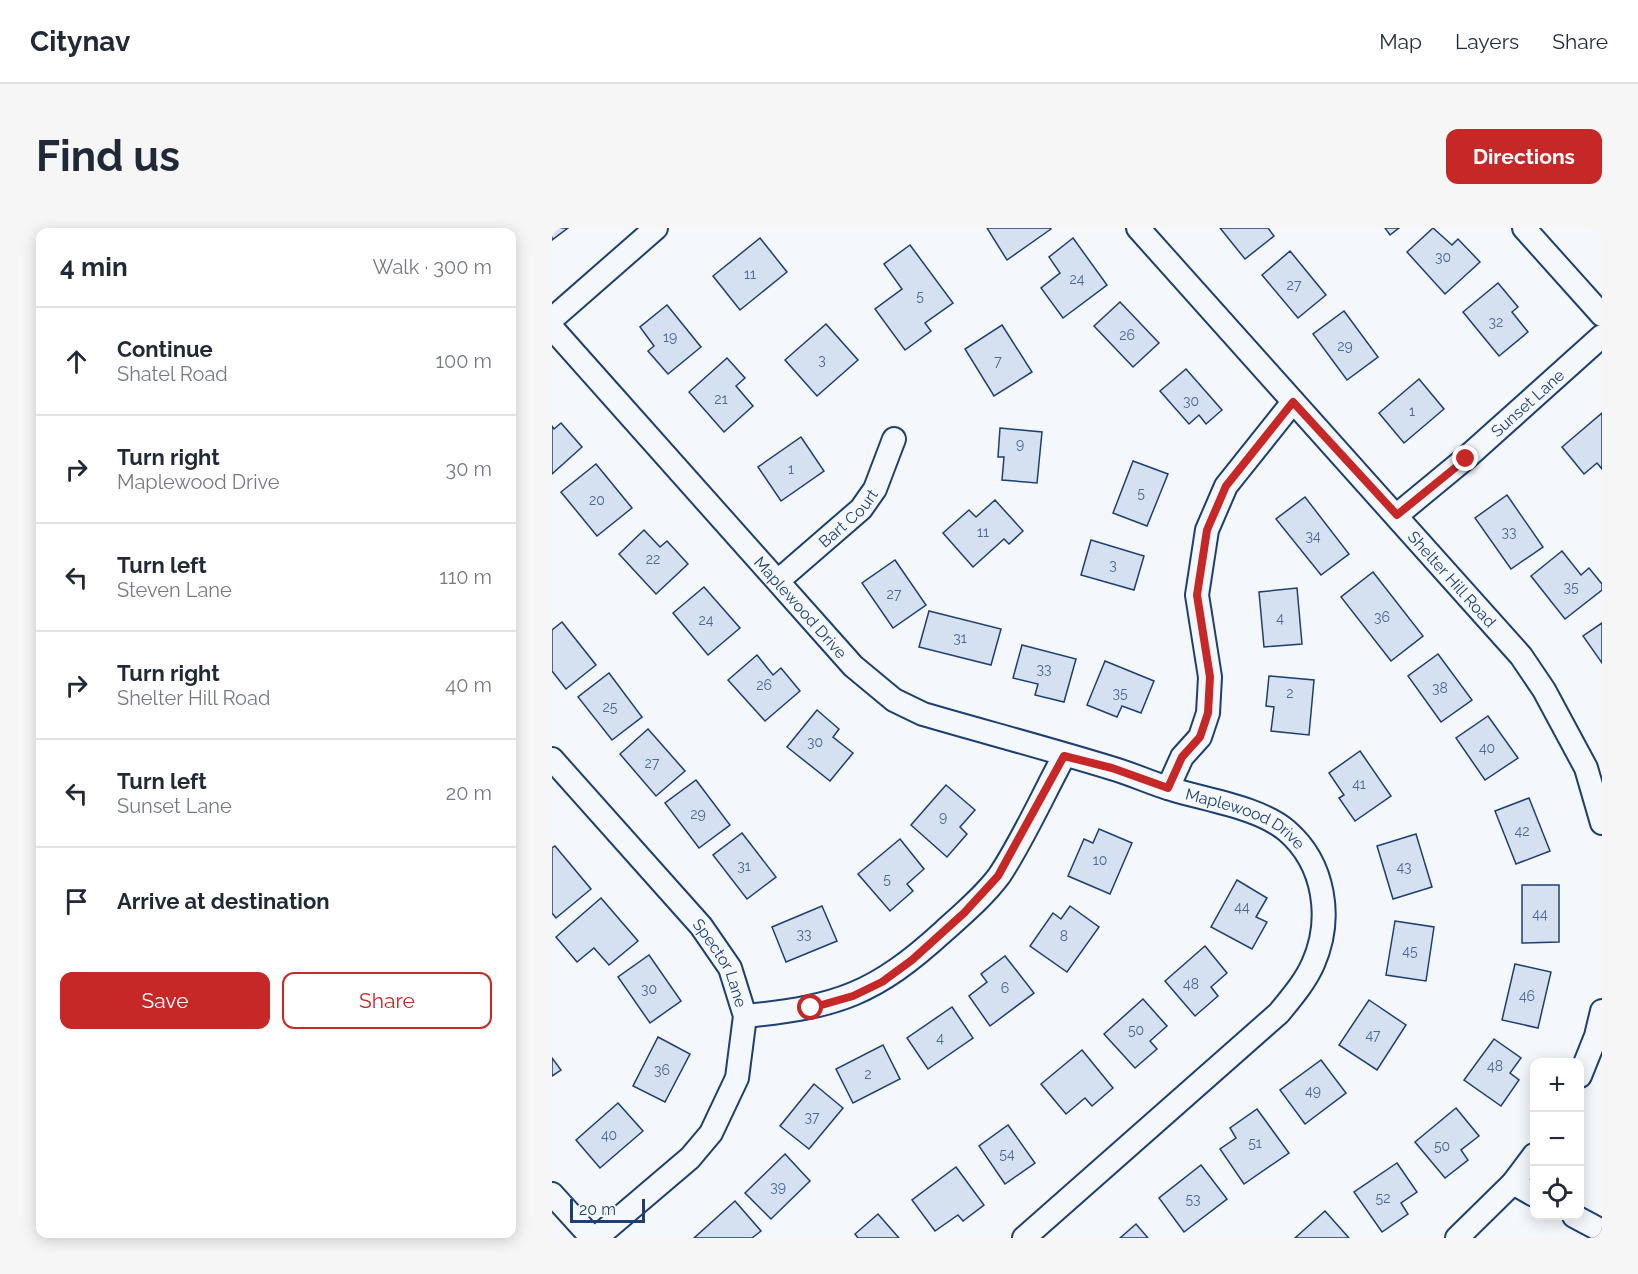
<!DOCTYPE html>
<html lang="en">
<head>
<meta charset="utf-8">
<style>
  :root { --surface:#fff; --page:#f6f6f7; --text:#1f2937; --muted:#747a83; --line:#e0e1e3; --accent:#c62828 }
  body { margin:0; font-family:Raleway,sans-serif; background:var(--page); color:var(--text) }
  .controls { position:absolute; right:18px; bottom:18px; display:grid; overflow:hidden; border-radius:12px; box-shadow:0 3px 15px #0003 }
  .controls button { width:54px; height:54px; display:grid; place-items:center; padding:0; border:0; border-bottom:2px solid var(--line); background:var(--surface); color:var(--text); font:30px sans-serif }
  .scale { position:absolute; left:18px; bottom:15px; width:75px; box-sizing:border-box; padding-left:6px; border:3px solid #1d3f73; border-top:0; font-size:16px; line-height:21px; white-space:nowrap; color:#1d3f73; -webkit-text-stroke:4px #f4f7fb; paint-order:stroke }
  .stop { position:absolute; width:18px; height:18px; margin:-14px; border:4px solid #c62828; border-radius:50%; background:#fff }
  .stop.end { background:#c62828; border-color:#fff; box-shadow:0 2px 6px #0008 }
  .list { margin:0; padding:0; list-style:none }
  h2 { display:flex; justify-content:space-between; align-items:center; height:78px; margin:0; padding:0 24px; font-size:26px }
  h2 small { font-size:20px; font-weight:400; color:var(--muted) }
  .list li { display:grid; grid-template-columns:39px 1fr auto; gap:18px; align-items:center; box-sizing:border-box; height:108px; padding:0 24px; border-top:2px solid var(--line) }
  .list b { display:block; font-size:22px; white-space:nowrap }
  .list p { margin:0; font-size:20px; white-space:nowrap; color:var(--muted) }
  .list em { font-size:20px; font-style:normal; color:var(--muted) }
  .actions { display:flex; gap:12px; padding:18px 24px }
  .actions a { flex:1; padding:14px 0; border:2px solid var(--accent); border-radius:12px; text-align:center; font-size:21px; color:var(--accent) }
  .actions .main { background:var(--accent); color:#fff }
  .icon { flex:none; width:33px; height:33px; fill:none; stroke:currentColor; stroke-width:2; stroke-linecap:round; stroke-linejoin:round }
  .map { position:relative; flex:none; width:1050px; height:1010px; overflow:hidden; border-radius:12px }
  header { display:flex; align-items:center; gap:36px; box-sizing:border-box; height:84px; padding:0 30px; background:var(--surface); border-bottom:2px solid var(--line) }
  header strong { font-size:28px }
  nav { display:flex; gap:33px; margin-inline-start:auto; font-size:21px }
  .intro { display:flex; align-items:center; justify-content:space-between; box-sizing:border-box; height:144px; padding:0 36px }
  h1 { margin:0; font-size:42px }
  .button { padding:15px 27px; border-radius:12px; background:var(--accent); color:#fff; font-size:21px; font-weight:700 }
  main { display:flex; gap:36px; padding:0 36px }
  aside { flex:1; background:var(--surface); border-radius:12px; box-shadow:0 3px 15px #0003 }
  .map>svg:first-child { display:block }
  .building { fill:#d5e0f0; stroke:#1d3f73; stroke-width:1.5 }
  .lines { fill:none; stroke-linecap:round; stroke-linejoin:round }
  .minor-casing { stroke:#1d3f73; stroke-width:26 }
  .minor { stroke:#f4f7fb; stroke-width:22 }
  .route { stroke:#c62828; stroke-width:8 }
  .labels { text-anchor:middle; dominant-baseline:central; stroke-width:4.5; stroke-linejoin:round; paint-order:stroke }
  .number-label { font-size:14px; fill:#4b6792 }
  .street-label { font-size:16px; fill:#1d3f73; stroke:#f4f7fb }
</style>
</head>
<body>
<header>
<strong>Citynav</strong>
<nav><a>Map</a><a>Layers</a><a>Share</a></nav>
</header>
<div class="intro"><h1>Find us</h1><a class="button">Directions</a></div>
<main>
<aside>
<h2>4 min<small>Walk · 300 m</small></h2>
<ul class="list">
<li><svg class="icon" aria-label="ahead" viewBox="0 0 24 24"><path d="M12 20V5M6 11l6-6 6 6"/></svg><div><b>Continue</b><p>Shatel Road</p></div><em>100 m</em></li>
<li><svg class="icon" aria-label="right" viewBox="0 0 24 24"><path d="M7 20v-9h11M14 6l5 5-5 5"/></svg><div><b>Turn right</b><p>Maplewood Drive</p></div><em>30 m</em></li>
<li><svg class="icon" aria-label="left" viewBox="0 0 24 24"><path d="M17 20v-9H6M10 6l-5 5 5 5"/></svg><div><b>Turn left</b><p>Steven Lane</p></div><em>110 m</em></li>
<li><svg class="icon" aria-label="right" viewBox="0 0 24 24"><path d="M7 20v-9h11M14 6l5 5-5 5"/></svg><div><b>Turn right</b><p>Shelter Hill Road</p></div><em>40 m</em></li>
<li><svg class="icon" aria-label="left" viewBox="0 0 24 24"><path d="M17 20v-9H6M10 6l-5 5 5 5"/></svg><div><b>Turn left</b><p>Sunset Lane</p></div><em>20 m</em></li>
<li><svg class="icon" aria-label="arrive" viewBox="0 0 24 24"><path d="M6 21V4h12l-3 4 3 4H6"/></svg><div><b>Arrive at destination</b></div></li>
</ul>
<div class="actions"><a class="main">Save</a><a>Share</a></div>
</aside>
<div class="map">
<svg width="1050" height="1010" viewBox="0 0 1050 1010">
  <rect width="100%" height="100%" fill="#f4f7fb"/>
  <!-- building -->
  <g class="building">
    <path d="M0,0H16L0,12Z"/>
    <path d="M435,0H498L499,1L455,32Z"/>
    <path d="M668,0H716L722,8L693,31Z"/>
    <path d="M833,0H847L838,7Z"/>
    <path d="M881,0L900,17L906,11L928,34L893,66L855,24Z"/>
    <path d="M208,10L235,44L188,82L161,48Z"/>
    <path d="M521,10L555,57L511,90L489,60L508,45L497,29Z"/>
    <path d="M358,17L401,75L373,95L379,103L353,122L323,81L350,61L332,36Z"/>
    <path d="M738,23L774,67L746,90L710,47Z"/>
    <path d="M946,55L966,79L960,84L976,104L947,128L911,84Z"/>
    <path d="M568,74L607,115L581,139L542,98Z"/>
    <path d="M115,77L149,119L116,146L96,123L102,118L88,99Z"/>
    <path d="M792,83L826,129L795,152L761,106Z"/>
    <path d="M274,96L306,132L265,168L233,132Z"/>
    <path d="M450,97L480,144L442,168L413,121Z"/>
    <path d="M175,130L193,150L184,158L201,178L172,204L137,164Z"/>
    <path d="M634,141L670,182L654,196L647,187L637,196L608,163Z"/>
    <path d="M867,151L892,181L852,215L827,185Z"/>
    <path d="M1050,185V241L1045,235L1032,246L1010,219Z"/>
    <path d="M9,195L30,219L0,246V198L2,201Z"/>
    <path d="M448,200L490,204L485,255L450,252L452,229H446Z"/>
    <path d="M249,209L272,243L229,273L206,239Z"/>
    <path d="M581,233L616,246L595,298L561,285Z"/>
    <path d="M44,236L80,280L45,308L9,264Z"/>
    <path d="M955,267L991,319L959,341L923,290Z"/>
    <path d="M753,269L797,326L769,347L724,291Z"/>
    <path d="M443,272L471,303L457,316L452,311L421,339L391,305L417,282L424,289Z"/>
    <path d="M92,302L108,319L115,313L136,336L104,366L67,326Z"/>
    <path d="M539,312L592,328L582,362L529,347Z"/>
    <path d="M1010,323L1029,347L1037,340L1050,356V362L1013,391L979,348Z"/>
    <path d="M343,332L374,377L341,400L310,355Z"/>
    <path d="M821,344L871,408L839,433L789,369Z"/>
    <path d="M152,359L188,400L156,427L121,385Z"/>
    <path d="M745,360L750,416L712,419L707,364Z"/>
    <path d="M377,383L449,401L439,437L367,419Z"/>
    <path d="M10,394L44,437L14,461L0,443V402Z"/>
    <path d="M1050,395V435L1031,408Z"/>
    <path d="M470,417L524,431L512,474L483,467L486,456L461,450Z"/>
    <path d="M886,426L920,472L889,494L856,448Z"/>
    <path d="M205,427L221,447L229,440L248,463L213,493L176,452Z"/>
    <path d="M553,433L602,453L589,485L570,478L565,489L535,477Z"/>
    <path d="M57,445L90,489L60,512L26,469Z"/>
    <path d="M717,448L762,452L757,507L719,503L722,479L714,478Z"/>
    <path d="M265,482L287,501L281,509L301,525L278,553L235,519Z"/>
    <path d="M936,488L966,530L933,552L904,510Z"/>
    <path d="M96,501L133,543L104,568L68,526Z"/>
    <path d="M808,523L839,568L803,593L787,570L792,567L777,545Z"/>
    <path d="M144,552L178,597L147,620L113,575Z"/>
    <path d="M394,557L423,582L408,599L415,606L395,629L359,597Z"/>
    <path d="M977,570L998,623L964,636L943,583Z"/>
    <path d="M547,601L580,615L558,666L516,648L532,611L541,615Z"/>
    <path d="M190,605L224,649L195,671L161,627Z"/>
    <path d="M864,606L880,659L841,671L825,618Z"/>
    <path d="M348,611L372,641L355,656L361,663L338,683L306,646Z"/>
    <path d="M3,618L39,661L4,690L0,685V620Z"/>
    <path d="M685,652L715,670L704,689L715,694L700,721L659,699Z"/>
    <path d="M970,657H1007V714L970,715Z"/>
    <path d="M49,670L86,713L57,737L42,720L25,734L4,709Z"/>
    <path d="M270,678L285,713L234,734L220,699Z"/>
    <path d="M518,678L547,699L515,744L478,718L501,685L509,691Z"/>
    <path d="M843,693L882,699L874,753L834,747Z"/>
    <path d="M653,718L675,745L659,759L666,768L643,788L613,753Z"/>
    <path d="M97,727L129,773L98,795L66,749Z"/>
    <path d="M453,728L482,765L438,798L417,768L435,754L429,746Z"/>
    <path d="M963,736L999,744L986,800L950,792Z"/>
    <path d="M591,771L615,798L598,813L605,821L583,840L552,806Z"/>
    <path d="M817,772L854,797L825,842L787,817Z"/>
    <path d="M400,779L421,810L376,841L355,810Z"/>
    <path d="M106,809L138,826L113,874L81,858Z"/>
    <path d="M942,811L969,830L958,845L967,852L949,878L912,852Z"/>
    <path d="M331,817L348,851L301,875L284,841Z"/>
    <path d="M530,822L561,860L540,878L533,870L514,886L489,856Z"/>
    <path d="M0,830L9,842L0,848Z"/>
    <path d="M769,832L794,865L753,896L728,862Z"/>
    <path d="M262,856L291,880L257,921L228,898Z"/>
    <path d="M66,875L91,903L48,940L24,912Z"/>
    <path d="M904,880L927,908L909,922L916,932L893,950L863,914Z"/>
    <path d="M705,881L737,925L692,956L668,921L684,910L678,900Z"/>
    <path d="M456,897L483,935L453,956L427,918Z"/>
    <path d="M233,926L258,953L219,991L193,965Z"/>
    <path d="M845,935L865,964L849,975L856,986L830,1004L802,964Z"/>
    <path d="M649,937L675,971L632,1004L607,970Z"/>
    <path d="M404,939L432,977L411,993L406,987L383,1003L360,972Z"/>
    <path d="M183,973L209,1003L200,1010H142Z"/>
    <path d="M773,983L797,1010H743Z"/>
    <path d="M326,986L347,1010H306L303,1006Z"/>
    <path d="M584,996L596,1010H568Z"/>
  </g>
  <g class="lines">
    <!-- minor casing -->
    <g class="minor-casing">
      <g id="minor">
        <path id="s1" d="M586,0L969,428L992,462L1034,540L1050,595"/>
        <path d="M972,0L1050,87"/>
        <path d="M0,91L104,0"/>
        <path id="s2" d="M0,100L301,438L342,472L371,486C433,504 497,521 559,540C580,546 599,555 619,561C654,572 707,579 735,603C773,636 781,691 761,736C753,754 740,769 727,785L472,1010"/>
        <path id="s3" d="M845,287L914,230L1050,108"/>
        <path id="s4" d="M227,352L309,281L323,261L342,211"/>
        <path id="s5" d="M0,531L149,698L178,740L193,788L185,850L159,905L138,930L44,1010"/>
        <path d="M616,560L630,529L648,509L656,485L658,449L645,367L655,302L674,258L741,174"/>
        <path d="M193,788C286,779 323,766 392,703C411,686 432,668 447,648C470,614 492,565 512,528"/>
        <path d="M1028,848L1044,808L1050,783"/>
        <path d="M961,955L982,967"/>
        <path d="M0,966L40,1010"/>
        <path d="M1022,988L1050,1003"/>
        <path d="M905,1010L961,955L982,927"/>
      </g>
    </g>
    <!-- minor -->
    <use href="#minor" class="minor"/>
  </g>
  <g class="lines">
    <!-- route -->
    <path class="route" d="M259,780L301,768L330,754L360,732L412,685L446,648L512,528L560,540L616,560L630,529L648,509L656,485L658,449L645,367L655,302L674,258L741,174L845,287L914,231"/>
  </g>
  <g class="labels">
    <!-- number labels -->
    <g class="number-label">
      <text x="891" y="29">30</text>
      <text x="198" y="46">11</text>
      <text x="525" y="51">24</text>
      <text x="742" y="57">27</text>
      <text x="368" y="68">5</text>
      <text x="944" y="94">32</text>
      <text x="575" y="107">26</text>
      <text x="118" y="109">19</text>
      <text x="793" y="118">29</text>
      <text x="270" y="132">3</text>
      <text x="446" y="133">7</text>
      <text x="169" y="171">21</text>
      <text x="639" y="173">30</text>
      <text x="860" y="183">1</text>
      <text x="468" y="216">9</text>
      <text x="239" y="241">1</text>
      <text x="589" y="265">5</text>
      <text x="45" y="272">20</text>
      <text x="431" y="304">11</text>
      <text x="957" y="304">33</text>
      <text x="761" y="308">34</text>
      <text x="101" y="331">22</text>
      <text x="561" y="337">3</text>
      <text x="1019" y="359">35</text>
      <text x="342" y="366">27</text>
      <text x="830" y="389">36</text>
      <text x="728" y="390">4</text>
      <text x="154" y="392">24</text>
      <text x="408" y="410">31</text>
      <text x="492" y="441">33</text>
      <text x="212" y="457">26</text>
      <text x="888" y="460">38</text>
      <text x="568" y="465">35</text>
      <text x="738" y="465">2</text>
      <text x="58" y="479">25</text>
      <text x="263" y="514">30</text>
      <text x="935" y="520">40</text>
      <text x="100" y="535">27</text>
      <text x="807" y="556">41</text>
      <text x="146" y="586">29</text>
      <text x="391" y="589">9</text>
      <text x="970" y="603">42</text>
      <text x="548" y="632">10</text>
      <text x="192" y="638">31</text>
      <text x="852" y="639">43</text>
      <text x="335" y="651">5</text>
      <text x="690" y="679">44</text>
      <text x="988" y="686">44</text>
      <text x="252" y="706">33</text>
      <text x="512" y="708">8</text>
      <text x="858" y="723">45</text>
      <text x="639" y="756">48</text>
      <text x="453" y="760">6</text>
      <text x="97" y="761">30</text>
      <text x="975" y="768">46</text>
      <text x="584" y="802">50</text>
      <text x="821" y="807">47</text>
      <text x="388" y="810">4</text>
      <text x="943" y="838">48</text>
      <text x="110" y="842">36</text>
      <text x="316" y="846">2</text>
      <text x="761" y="863">49</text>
      <text x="260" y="889">37</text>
      <text x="57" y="907">40</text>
      <text x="703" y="915">51</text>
      <text x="890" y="918">50</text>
      <text x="455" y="926">54</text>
      <text x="226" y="959">39</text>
      <text x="831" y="970">52</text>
      <text x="641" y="971">53</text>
    </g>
    <!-- street labels -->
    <g class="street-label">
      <text stroke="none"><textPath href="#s3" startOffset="172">Sunset Lane</textPath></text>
      <text stroke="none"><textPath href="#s4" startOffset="93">Bart Court</textPath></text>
      <text stroke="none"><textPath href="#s1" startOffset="471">Shelter Hill Road</textPath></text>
      <text stroke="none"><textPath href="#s2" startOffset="374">Maplewood Drive</textPath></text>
      <text stroke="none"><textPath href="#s2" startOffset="878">Maplewood Drive</textPath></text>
      <text stroke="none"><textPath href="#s5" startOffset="266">Spector Lane</textPath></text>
    </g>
  </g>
</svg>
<div class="controls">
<button>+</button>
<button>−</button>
<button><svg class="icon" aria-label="locate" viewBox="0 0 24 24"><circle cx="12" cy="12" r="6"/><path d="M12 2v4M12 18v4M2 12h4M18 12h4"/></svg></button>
</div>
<div class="scale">20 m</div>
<div class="stop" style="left:259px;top:780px"></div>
<div class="stop end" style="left:914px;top:231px"></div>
</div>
</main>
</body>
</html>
